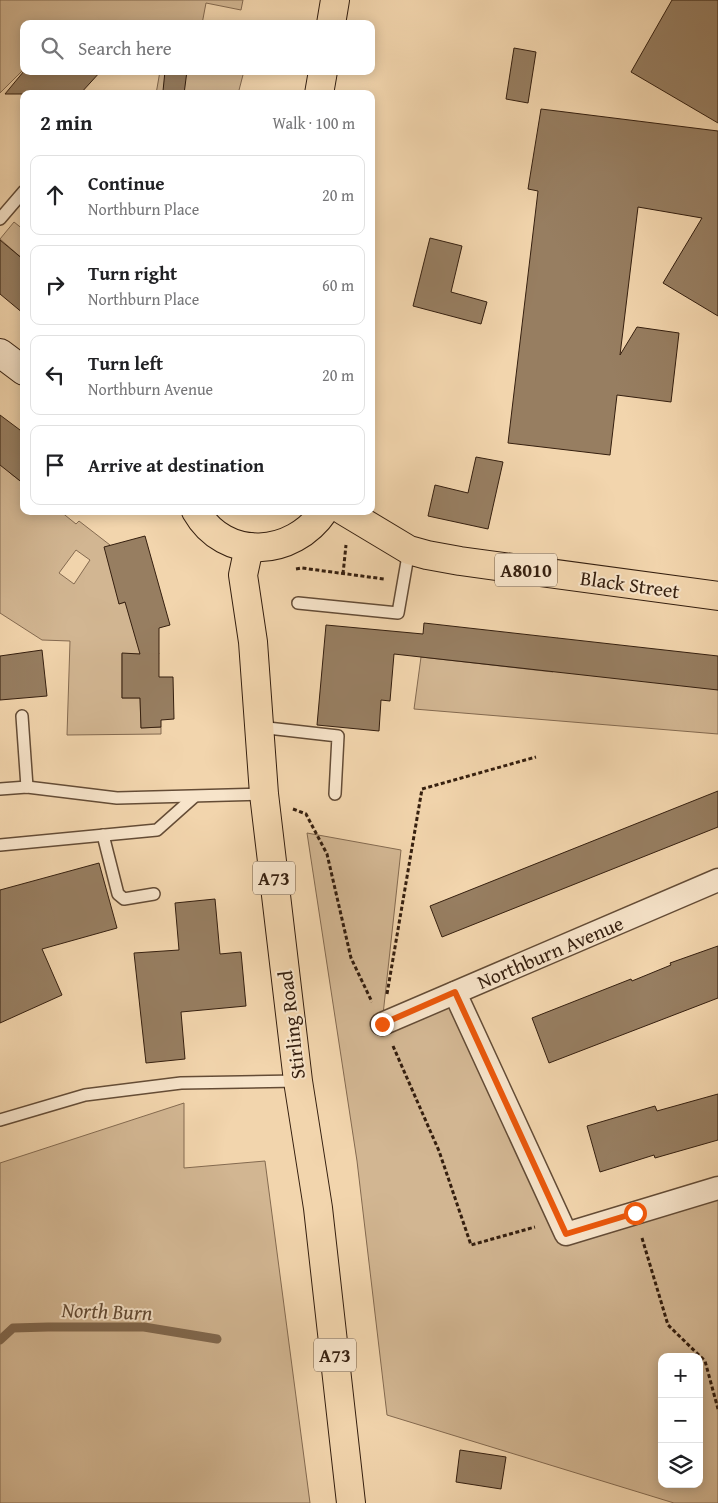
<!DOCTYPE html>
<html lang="en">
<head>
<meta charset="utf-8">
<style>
  :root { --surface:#fff; --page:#f6f6f6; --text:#202124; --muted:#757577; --line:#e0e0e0 }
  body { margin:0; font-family:"Gentium Book Plus",serif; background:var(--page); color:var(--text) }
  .controls { position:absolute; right:15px; bottom:15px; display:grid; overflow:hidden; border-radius:10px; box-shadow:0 2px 12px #0003 }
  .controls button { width:45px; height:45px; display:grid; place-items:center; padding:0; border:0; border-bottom:1px solid var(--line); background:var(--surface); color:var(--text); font:25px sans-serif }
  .stop { position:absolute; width:15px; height:15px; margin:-11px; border:4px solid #ea580c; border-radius:50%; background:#fff }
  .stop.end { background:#ea580c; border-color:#fff; box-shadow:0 1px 5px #0008 }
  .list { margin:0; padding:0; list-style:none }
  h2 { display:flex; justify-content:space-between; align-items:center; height:65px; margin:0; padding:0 20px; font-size:21px }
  h2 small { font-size:16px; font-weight:400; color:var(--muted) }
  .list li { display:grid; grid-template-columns:32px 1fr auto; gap:15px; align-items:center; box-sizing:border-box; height:80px; margin:0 10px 10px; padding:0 10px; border:1px solid var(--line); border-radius:10px }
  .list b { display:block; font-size:19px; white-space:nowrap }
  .list p { margin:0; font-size:16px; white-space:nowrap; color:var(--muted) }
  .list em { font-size:16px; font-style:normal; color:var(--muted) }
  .icon { flex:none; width:28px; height:28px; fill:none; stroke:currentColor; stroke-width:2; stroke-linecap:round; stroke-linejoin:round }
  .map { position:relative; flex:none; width:718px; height:1503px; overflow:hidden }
  .search { position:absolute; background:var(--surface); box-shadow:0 2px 12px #0003; left:20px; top:20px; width:355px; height:55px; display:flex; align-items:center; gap:12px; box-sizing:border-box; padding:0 18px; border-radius:10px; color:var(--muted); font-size:19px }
  .panel { position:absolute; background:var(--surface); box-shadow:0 2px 12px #0003; left:20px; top:90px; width:355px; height:425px; border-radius:10px }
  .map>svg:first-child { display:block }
  .green { fill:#d2b692; stroke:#846a50; fill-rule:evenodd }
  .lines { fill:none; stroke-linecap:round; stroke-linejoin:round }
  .stream { stroke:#80674d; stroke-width:9 }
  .building { fill:#977e61; stroke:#351f0f }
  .lane-casing { stroke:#644c36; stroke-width:14 }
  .street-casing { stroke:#644c36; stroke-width:25 }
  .secondary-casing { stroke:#351f0f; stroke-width:30 }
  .primary-casing { stroke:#351f0f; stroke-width:30 }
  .path { stroke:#351f0f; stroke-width:3; stroke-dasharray:4 2.5; stroke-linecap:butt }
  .lane { stroke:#f7e4ca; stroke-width:11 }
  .street { stroke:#f7e4ca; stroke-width:22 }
  .secondary { stroke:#f7e4ca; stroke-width:28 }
  .primary { stroke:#f2d5ad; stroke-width:28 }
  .route { stroke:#ea580c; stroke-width:6 }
  .labels { text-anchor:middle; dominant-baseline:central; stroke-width:4; stroke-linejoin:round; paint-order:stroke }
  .shield { fill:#f7e4ca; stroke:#6f5a47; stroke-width:1 }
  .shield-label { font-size:19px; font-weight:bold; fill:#351f0f }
  .street-label { font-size:20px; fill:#351f0f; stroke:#f7e4ca }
  .water-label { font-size:21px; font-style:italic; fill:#614933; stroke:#f7e4ca }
</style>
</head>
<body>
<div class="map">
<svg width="718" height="1503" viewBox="0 0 718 1503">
  <rect width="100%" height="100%" fill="#f2d5ad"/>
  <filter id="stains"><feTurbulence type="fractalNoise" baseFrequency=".004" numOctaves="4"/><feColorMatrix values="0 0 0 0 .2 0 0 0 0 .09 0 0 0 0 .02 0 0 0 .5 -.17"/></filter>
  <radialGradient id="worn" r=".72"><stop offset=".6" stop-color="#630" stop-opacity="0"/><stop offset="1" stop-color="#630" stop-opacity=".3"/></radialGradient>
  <!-- green -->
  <g class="green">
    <path d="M0,0H243L241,10L206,3L202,24H24V69L0,93Z"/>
    <path d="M160,71H244L238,94H156Z"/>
    <path d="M14,222L24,230V260L0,239Z"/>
    <path d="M0,459L10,473L24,484V511H60L76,524L79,521L110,545L118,577L119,604L141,598L159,654H122V698H140L141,728L161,727V734L67,735L70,641L42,640L0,613ZM76,550L90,560L74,584L59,573Z"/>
    <path d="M557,638L718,690V734L414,709L421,657L553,672Z"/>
    <path d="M307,833L401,850L382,1024L455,993L566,1233L718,1188V1503H674L387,1415L357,1161ZM662,1357H699V1484H662Z"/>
    <path d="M184,1103V1168L265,1161L310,1503H0V1163Z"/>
  </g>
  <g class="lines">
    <!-- stream -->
    <path class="stream" d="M0,1340L13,1328L48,1327H144L217,1339"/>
  </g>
  <!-- building -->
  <g class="building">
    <path d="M672,0H718V123L631,72Z"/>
    <path d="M514,48L536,52L528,103L506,99Z"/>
    <path d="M24,71H101L80,94H5Z"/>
    <path d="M165,71H187L184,94L163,91Z"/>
    <path d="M541,109L718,131V316L663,283L702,218L638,207L620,355L637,327L679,333L671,402L617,395L610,455L508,443L538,191L528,189Z"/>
    <path d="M430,238L462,246L451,292L487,302L481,324L413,306Z"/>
    <path d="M0,240L24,260V314L0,294Z"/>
    <path d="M0,415L24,433V484L0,465Z"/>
    <path d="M476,457L503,462L488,529L428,516L435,485L468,493Z"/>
    <path d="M145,536L170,625L159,628V677H173L174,719L161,720V727L141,728L140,698H122V653L140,654L125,602L119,604L104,547Z"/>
    <path d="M424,623L718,656V690L394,654L390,701L381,700L379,731L317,725L326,625L423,634Z"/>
    <path d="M42,650L47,696L0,700V656Z"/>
    <path d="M718,791V827L442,937L430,906Z"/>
    <path d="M99,863L117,928L42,949L62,995L0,1023V890Z"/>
    <path d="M215,899L220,954L241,952L246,1006L181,1012L185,1059L146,1063L134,953L179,950L175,903Z"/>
    <path d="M718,946V998L549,1063L532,1018L631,979L632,981L671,965L670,963Z"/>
    <path d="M718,1094V1140L655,1158L654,1155L600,1172L587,1126L655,1106L657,1111Z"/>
    <path d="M460,1450L506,1457L501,1489L456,1482Z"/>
  </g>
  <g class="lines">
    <!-- lane casing -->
    <g class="lane-casing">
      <g id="lane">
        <path d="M0,219L24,191"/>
        <path d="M298,603L398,613L409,550"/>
        <path d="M22,716L27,787"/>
        <path d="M259,727L338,736L335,794"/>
        <path d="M0,789L27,787L117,798L264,794"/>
        <path d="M103,835L118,894L124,899L154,894"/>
        <path d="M0,845L157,830L194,797"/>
        <path d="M0,1120L85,1095L181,1083L298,1081"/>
      </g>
    </g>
    <!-- street casing -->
    <g class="street-casing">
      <g id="street">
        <path d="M455,993L566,1234L718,1188"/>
        <path d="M382,1024L718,880"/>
      </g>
    </g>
    <!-- secondary casing -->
    <g class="secondary-casing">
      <path id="secondary" d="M0,353L24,371"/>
    </g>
    <!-- primary casing -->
    <g class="primary-casing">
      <g id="primary">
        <path d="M331,24L335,0"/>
        <path d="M319,94L323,71"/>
        <path d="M196,511C225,562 293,557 324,511"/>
        <path d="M344,511L409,550L427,555L460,561L718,596"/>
        <path d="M249,547L243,575L253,642L264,794L298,1081L318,1208L351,1503"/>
      </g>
    </g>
    <!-- path -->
    <g class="path">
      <path d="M296,569L302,568L384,579"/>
      <path d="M343,574L346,545"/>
      <path d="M293,809L306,814L327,854L351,958L372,1002"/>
      <path d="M387,994L422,789L536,757"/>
      <path d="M393,1046L439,1151L471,1245L535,1227"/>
      <path d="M642,1238L668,1325L705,1361L718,1409"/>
    </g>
    <!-- lane -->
    <use href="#lane" class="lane"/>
    <!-- street -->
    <use href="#street" class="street"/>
    <!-- secondary -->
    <use href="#secondary" class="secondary"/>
    <!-- primary -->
    <use href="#primary" class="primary"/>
  </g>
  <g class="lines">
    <!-- route -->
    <path class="route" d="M382,1024L455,992L566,1234L635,1213"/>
  </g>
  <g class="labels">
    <!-- shield labels -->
    <g class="shield">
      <rect x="495" y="553.5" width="62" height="33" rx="4"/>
      <rect x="253" y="861.5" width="42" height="33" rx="4"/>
      <rect x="314" y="1338.5" width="42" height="33" rx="4"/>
    </g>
    <g class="shield-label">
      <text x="526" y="570">A8010</text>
      <text x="274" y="878">A73</text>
      <text x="335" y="1355">A73</text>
    </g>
    <!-- street labels -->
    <g class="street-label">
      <text transform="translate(630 584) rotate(8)">Black Street</text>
      <text transform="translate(550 952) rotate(-23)">Northburn Avenue</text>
      <text transform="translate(291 1025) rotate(-97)">Stirling Road</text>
    </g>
    <!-- water labels -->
    <g class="water-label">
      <text transform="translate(107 1311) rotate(2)">North Burn</text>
    </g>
  </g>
  <rect width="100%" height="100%" filter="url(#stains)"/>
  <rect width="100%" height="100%" fill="url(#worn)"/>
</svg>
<div class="controls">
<button>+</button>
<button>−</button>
<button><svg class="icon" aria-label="layers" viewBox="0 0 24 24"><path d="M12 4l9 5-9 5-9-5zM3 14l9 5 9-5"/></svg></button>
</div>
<div class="stop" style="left:635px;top:1213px"></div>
<div class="stop end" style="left:382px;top:1024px"></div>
<div class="search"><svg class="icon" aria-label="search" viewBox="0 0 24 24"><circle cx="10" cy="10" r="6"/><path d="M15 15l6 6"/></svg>Search here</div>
<section class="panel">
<h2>2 min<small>Walk · 100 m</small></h2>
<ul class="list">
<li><svg class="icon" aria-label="ahead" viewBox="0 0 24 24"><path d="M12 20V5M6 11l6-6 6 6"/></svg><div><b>Continue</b><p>Northburn Place</p></div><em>20 m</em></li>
<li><svg class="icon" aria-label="right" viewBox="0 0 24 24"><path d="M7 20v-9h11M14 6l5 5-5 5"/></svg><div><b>Turn right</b><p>Northburn Place</p></div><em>60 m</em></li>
<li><svg class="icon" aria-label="left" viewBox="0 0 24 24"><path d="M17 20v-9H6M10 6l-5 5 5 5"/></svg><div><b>Turn left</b><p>Northburn Avenue</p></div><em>20 m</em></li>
<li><svg class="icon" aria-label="arrive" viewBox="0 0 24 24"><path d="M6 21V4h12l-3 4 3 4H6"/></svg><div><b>Arrive at destination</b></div></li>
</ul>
</section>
</div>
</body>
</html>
